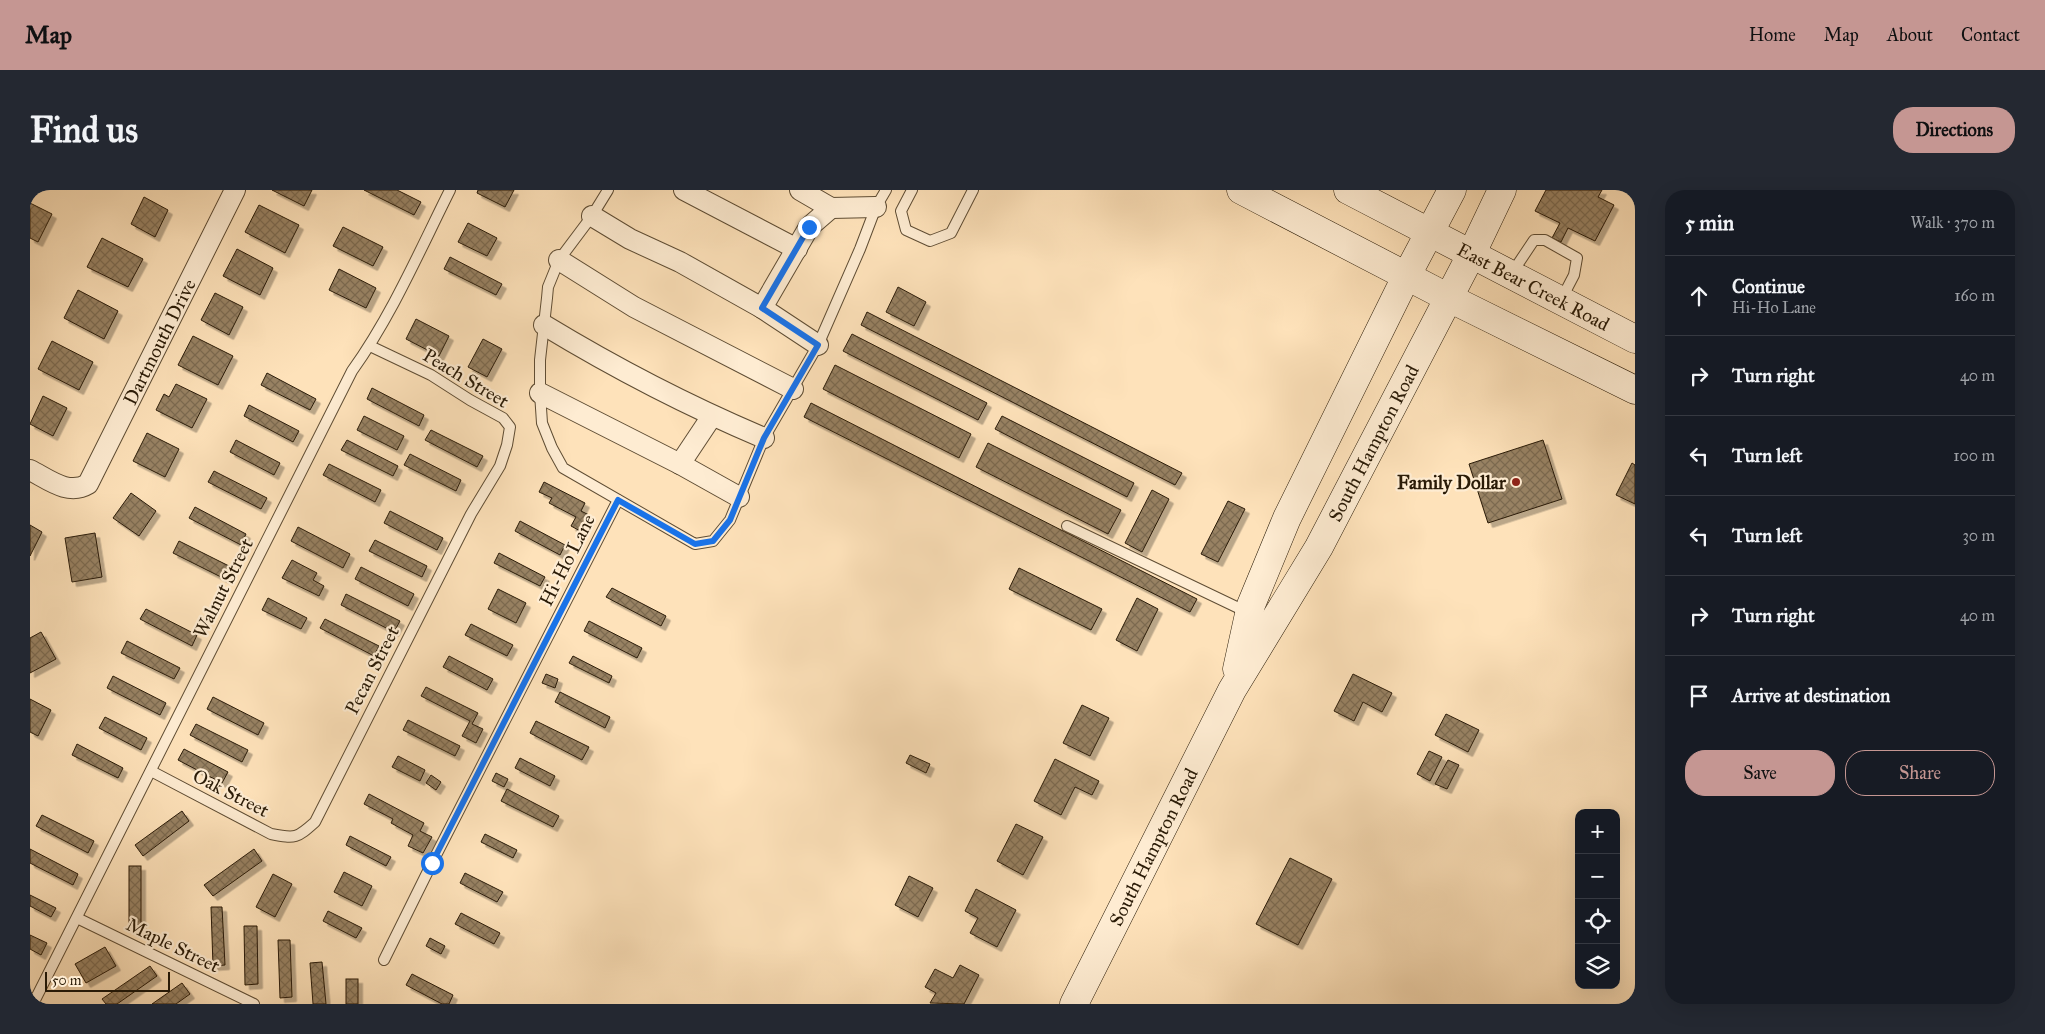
<!DOCTYPE html>
<html lang="en">
<head>
<meta charset="utf-8">
<style>
  :root { --surface:#171b24; --page:#242831; --text:#f1f3f6; --muted:#9ea1a6; --line:#363941; --accent:#c59692 }
  body { margin:0; font-family:"IM FELL Great Primer",serif; background:var(--page); color:var(--text) }
  .controls { position:absolute; right:15px; bottom:15px; display:grid; overflow:hidden; border-radius:10px; box-shadow:0 5px 20px #0002 }
  .controls button { width:45px; height:45px; display:grid; place-items:center; padding:0; border:0; border-bottom:1px solid var(--line); background:var(--surface); color:var(--text); font:25px sans-serif }
  .scale { position:absolute; left:15px; bottom:12px; width:125px; box-sizing:border-box; padding-left:5px; border:2px solid #2a1b07; border-top:0; font-size:14px; line-height:18px; white-space:nowrap; color:#2a1b07; -webkit-text-stroke:4px #feecd2; paint-order:stroke }
  .stop { position:absolute; width:15px; height:15px; margin:-11px; border:4px solid #1a73e8; border-radius:50%; background:#fff }
  .stop.end { background:#1a73e8; border-color:#fff; box-shadow:0 1px 5px #0008 }
  .list { margin:0; padding:0; list-style:none }
  h2 { display:flex; justify-content:space-between; align-items:center; height:65px; margin:0; padding:0 20px; font-size:21px }
  h2 small { font-size:16px; font-weight:400; color:var(--muted) }
  .list li { display:grid; grid-template-columns:32px 1fr auto; gap:15px; align-items:center; box-sizing:border-box; height:80px; padding:0 20px; border-top:1px solid var(--line) }
  .list b { display:block; font-size:19px; white-space:nowrap }
  .list p { margin:0; font-size:16px; white-space:nowrap; color:var(--muted) }
  .list em { font-size:16px; font-style:normal; color:var(--muted) }
  .actions { display:flex; gap:10px; padding:15px 20px }
  .actions a { flex:1; padding:11px 0; border:1px solid var(--accent); border-radius:20px; text-align:center; font-size:18px; color:var(--accent) }
  .actions .main { background:var(--accent); color:#111 }
  .icon { flex:none; width:28px; height:28px; fill:none; stroke:currentColor; stroke-width:2; stroke-linecap:round; stroke-linejoin:round }
  .map { position:relative; flex:none; width:1605px; height:814px; overflow:hidden; border-radius:20px }
  header { display:flex; align-items:center; gap:30px; box-sizing:border-box; height:70px; padding:0 25px; background:var(--accent); color:#111 }
  header strong { font-size:24px }
  nav { display:flex; gap:28px; margin-inline-start:auto; font-size:18px }
  .intro { display:flex; align-items:center; justify-content:space-between; box-sizing:border-box; height:120px; padding:0 30px }
  h1 { margin:0; font-size:35px }
  .button { padding:12px 22px; border-radius:20px; background:var(--accent); color:#111; font-size:18px; font-weight:700 }
  main { display:flex; gap:30px; padding:0 30px }
  aside { flex:1; background:var(--surface); border-radius:20px; box-shadow:0 5px 20px #0002 }
  .map>svg:first-child { display:block }
  .building { fill:url(#building-cross-hatch); stroke:#2a1b07; filter:url(#shadow) }
  .lines { fill:none; stroke-linecap:round; stroke-linejoin:round }
  .lane-casing { stroke:#5f4d34; stroke-width:12 }
  .street-casing { stroke:#5f4d34; stroke-width:22 }
  .secondary-casing { stroke:#2a1b07; stroke-width:29 }
  .lane { stroke:#feecd2; stroke-width:10 }
  .street { stroke:#feecd2; stroke-width:20 }
  .secondary { stroke:#feecd2; stroke-width:28 }
  .route { stroke:#1a73e8; stroke-width:6 }
  .poi-dot { fill:#8f2418; stroke:#feecd2; stroke-width:2 }
  .labels { text-anchor:middle; dominant-baseline:central; stroke-width:4.5; stroke-linejoin:round; paint-order:stroke }
  .street-label { font-size:19px; fill:#2a1b07; stroke:#feecd2 }
  .poi-label { font-size:19px; font-weight:bold; fill:#2a1b07; stroke:#feecd2; text-anchor:end }
</style>
</head>
<body>
<header>
<strong>Map</strong>
<nav><a>Home</a><a>Map</a><a>About</a><a>Contact</a></nav>
</header>
<div class="intro"><h1>Find us</h1><a class="button">Directions</a></div>
<main>
<div class="map">
<svg width="1605" height="814" viewBox="0 0 1605 814">
  <defs>
    <pattern id="building-cross-hatch" width="8" height="8" patternUnits="userSpaceOnUse" patternTransform="scale(1.25)"><rect width="8" height="8" fill="#988264"/><path d="M0 0l8 8M0 8l8-8" fill="none" stroke="#7c6a50"/></pattern>
    <filter id="shadow"><feDropShadow dx="4.5" dy="4.5" stdDeviation="0" flood-color="#0004"/></filter>
  </defs>
  <rect width="100%" height="100%" fill="#fee2ba"/>
  <filter id="stains"><feTurbulence type="fractalNoise" baseFrequency=".004" numOctaves="4"/><feColorMatrix values="0 0 0 0 .2 0 0 0 0 .09 0 0 0 0 .02 0 0 0 .5 -.17"/></filter>
  <radialGradient id="worn" r=".72"><stop offset=".6" stop-color="#630" stop-opacity="0"/><stop offset="1" stop-color="#630" stop-opacity=".3"/></radialGradient>
  <!-- building -->
  <g class="building">
    <path d="M242,0H282L274,16Z"/>
    <path d="M334,0H367L391,12L384,25Z"/>
    <path d="M448,0H484L475,17L447,3Z"/>
    <path d="M1516,0H1572L1568,7L1584,15L1565,51L1538,38L1531,52L1522,48L1530,33L1505,21Z"/>
    <path d="M114,7L138,20L125,47L101,34Z"/>
    <path d="M0,13L22,24L8,52L0,48Z"/>
    <path d="M229,15L269,35L255,63L215,42Z"/>
    <path d="M438,33L467,48L457,66L428,52Z"/>
    <path d="M313,37L353,57L343,76L303,56Z"/>
    <path d="M72,48L113,69L98,97L57,77Z"/>
    <path d="M207,59L243,78L230,105L193,86Z"/>
    <path d="M420,67L472,94L466,105L414,79Z"/>
    <path d="M309,79L346,98L336,118L299,100Z"/>
    <path d="M868,97L896,112L884,136L856,122Z"/>
    <path d="M48,100L88,121L74,149L34,128Z"/>
    <path d="M185,103L213,117L199,145L171,130Z"/>
    <path d="M837,122L1152,283L1145,295L831,135Z"/>
    <path d="M386,129L419,146L409,166L376,149Z"/>
    <path d="M822,144L957,213L948,230L813,161Z"/>
    <path d="M163,146L203,166L188,195L148,175Z"/>
    <path d="M453,149L472,159L457,187L438,177Z"/>
    <path d="M22,151L63,172L49,200L8,179Z"/>
    <path d="M805,175L941,244L929,268L793,199Z"/>
    <path d="M237,183L286,209L280,220L231,195Z"/>
    <path d="M146,194L177,209L162,238L126,220L134,204L139,207Z"/>
    <path d="M342,198L394,225L389,236L337,209Z"/>
    <path d="M13,206L37,218L23,246L0,234Z"/>
    <path d="M781,213L1167,409L1160,422L774,227Z"/>
    <path d="M219,215L269,241L263,252L214,226Z"/>
    <path d="M334,226L374,246L367,260L327,240Z"/>
    <path d="M972,226L1104,293L1097,307L965,239Z"/>
    <path d="M401,240L453,266L447,277L395,250Z"/>
    <path d="M117,243L149,259L135,287L103,271Z"/>
    <path d="M206,250L250,273L244,285L200,262Z"/>
    <path d="M317,250L368,276L363,286L311,260Z"/>
    <path d="M1513,250L1532,309L1458,333L1439,274Z"/>
    <path d="M958,253L1091,320L1078,344L946,277Z"/>
    <path d="M380,264L431,290L426,301L374,275Z"/>
    <path d="M1602,273L1605,275V314L1586,305Z"/>
    <path d="M299,274L351,300L345,312L293,285Z"/>
    <path d="M184,281L237,308L231,319L178,292Z"/>
    <path d="M514,292L555,313L551,321L561,326L552,342L541,336L546,327L519,313L522,308L509,302Z"/>
    <path d="M1122,300L1139,309L1112,362L1095,353Z"/>
    <path d="M101,303L126,321L109,346L83,328Z"/>
    <path d="M1198,311L1215,319L1188,372L1171,364Z"/>
    <path d="M165,317L216,344L211,355L159,328Z"/>
    <path d="M360,321L413,348L407,360L354,333Z"/>
    <path d="M490,331L535,355L530,365L485,341Z"/>
    <path d="M0,335L12,342L0,366Z"/>
    <path d="M268,337L320,364L313,378L261,351Z"/>
    <path d="M65,343L72,387L42,392L35,348Z"/>
    <path d="M345,350L397,376L392,387L339,361Z"/>
    <path d="M149,351L201,377L195,389L143,363Z"/>
    <path d="M469,363L515,387L510,396L464,373Z"/>
    <path d="M262,370L287,383L283,390L294,396L289,406L252,388Z"/>
    <path d="M331,377L384,404L378,416L325,389Z"/>
    <path d="M989,378L1072,419L1061,440L979,399Z"/>
    <path d="M582,398L636,426L631,436L576,407Z"/>
    <path d="M468,399L496,413L486,433L458,419Z"/>
    <path d="M316,404L370,431L364,442L311,415Z"/>
    <path d="M238,408L277,428L271,439L232,420Z"/>
    <path d="M1107,408L1128,419L1107,461L1086,450Z"/>
    <path d="M116,419L167,445L162,456L110,429Z"/>
    <path d="M295,429L349,456L344,466L290,438Z"/>
    <path d="M559,431L612,458L607,468L554,441Z"/>
    <path d="M441,434L483,455L477,466L435,445Z"/>
    <path d="M11,442L26,469L0,483V448Z"/>
    <path d="M97,451L150,478L144,489L91,463Z"/>
    <path d="M419,466L463,489L457,500L413,477Z"/>
    <path d="M543,466L582,486L579,493L539,473Z"/>
    <path d="M516,484L528,489L525,498L512,493Z"/>
    <path d="M1323,484L1362,503L1352,522L1333,512L1324,531L1304,521Z"/>
    <path d="M83,486L136,513L130,525L77,498Z"/>
    <path d="M396,497L448,523L442,534L453,539L446,553L432,546L440,531L391,506Z"/>
    <path d="M530,502L580,527L575,538L525,512Z"/>
    <path d="M183,507L234,533L228,545L177,519Z"/>
    <path d="M0,509L21,520L8,546L0,542Z"/>
    <path d="M1052,515L1079,528L1060,566L1033,553Z"/>
    <path d="M1416,524L1449,540L1438,562L1405,545Z"/>
    <path d="M75,527L117,548L111,560L69,538Z"/>
    <path d="M378,530L430,556L425,566L373,540Z"/>
    <path d="M506,531L559,557L552,570L500,543Z"/>
    <path d="M166,534L218,560L212,572L160,545Z"/>
    <path d="M47,554L93,578L88,588L42,565Z"/>
    <path d="M154,559L198,582L192,593L148,570Z"/>
    <path d="M1399,561L1412,567L1400,591L1387,584Z"/>
    <path d="M880,565L900,574L896,583L876,573Z"/>
    <path d="M368,566L395,580L390,591L362,577Z"/>
    <path d="M490,568L525,586L520,596L485,578Z"/>
    <path d="M1025,569L1069,591L1062,605L1045,597L1031,625L1004,611Z"/>
    <path d="M1418,570L1429,575L1417,599L1405,594Z"/>
    <path d="M466,583L478,589L474,597L462,591Z"/>
    <path d="M401,585L411,592L406,600L396,593Z"/>
    <path d="M477,599L529,626L523,637L471,611Z"/>
    <path d="M339,604L394,633L390,641L402,647L393,663L378,656L383,645L361,633L363,629L334,614Z"/>
    <path d="M152,621L159,631L113,666L105,655Z"/>
    <path d="M12,625L64,651L58,663L6,636Z"/>
    <path d="M986,634L1013,647L993,685L967,671Z"/>
    <path d="M455,644L487,660L483,668L451,652Z"/>
    <path d="M320,646L361,667L356,676L316,655Z"/>
    <path d="M0,659L48,684L43,695L0,673Z"/>
    <path d="M224,659L232,671L183,706L174,695Z"/>
    <path d="M1260,668L1302,689L1268,755L1226,734Z"/>
    <rect x="99" y="676" width="12" height="59"/>
    <path d="M314,682L342,696L332,716L304,702Z"/>
    <path d="M435,683L473,702L467,712L430,693Z"/>
    <path d="M243,684L262,694L245,727L226,717Z"/>
    <path d="M879,686L903,698L888,727L865,715Z"/>
    <path d="M946,699L986,720L967,757L940,743L948,728L935,721Z"/>
    <path d="M0,705L26,718L21,727L0,716Z"/>
    <path d="M181,717H192L195,775L183,776Z"/>
    <path d="M298,721L332,738L326,748L293,731Z"/>
    <path d="M431,723L470,743L464,754L425,734Z"/>
    <path d="M214,736H227L228,794L215,795Z"/>
    <path d="M0,745L17,753L11,765L0,759Z"/>
    <path d="M400,748L415,756L411,764L396,756Z"/>
    <path d="M248,750H260L262,807L250,808Z"/>
    <path d="M75,757L86,776L56,793L45,774Z"/>
    <path d="M292,772L296,814H283L280,773Z"/>
    <path d="M930,775L949,785L934,814L900,813L906,803L895,797L905,779L923,788Z"/>
    <path d="M120,776L127,786L87,814H76L72,809Z"/>
    <path d="M382,784L423,805L419,814H412L376,795Z"/>
    <rect x="316" y="789" width="12" height="25"/>
    <path d="M152,793L160,804L146,814H122Z"/>
  </g>
  <g class="lines">
    <!-- lane casing -->
    <g class="lane-casing">
      <g id="lane">
        <path d="M578,0L562,26L529,70L518,97L517,108L510,170V203L512,233L522,258L533,278L665,354L683,351L700,330L734,248L788,155L830,59L846,17L856,0"/>
        <path d="M882,0L871,21L876,40L900,51L921,43L943,0"/>
        <path d="M1482,83L1504,50H1515L1547,68L1544,85L1531,110"/>
        <path d="M1037,336L1219,423"/>
        <path d="M121,581L241,644C266,649 267,648 285,632L441,324L470,276L477,255L480,237L473,228L440,210L401,185L340,156"/>
        <path d="M47,728L224,814"/>
        <path d="M354,770L402,673L588,310"/>
        <path d="M3,814L322,181C362,125 389,62 420,0"/>
      </g>
    </g>
    <!-- street casing -->
    <g class="street-casing">
      <g id="street">
        <path d="M654,0L767,59"/>
        <path d="M770,0L801,18L846,17"/>
        <path d="M562,26L600,49L650,72L732,118L788,155"/>
        <path d="M529,70L604,117L763,199"/>
        <path d="M732,118L779,37L801,18"/>
        <path d="M514,135C585,178 658,216 734,248"/>
        <path d="M510,203L650,274L709,307"/>
        <path d="M650,274L682,226"/>
        <path id="s1" d="M0,280C18,289 38,306 58,294L205,0"/>
      </g>
    </g>
    <!-- secondary casing -->
    <g class="secondary-casing">
      <g id="secondary">
        <path d="M1211,0L1417,107L1605,200"/>
        <path id="s2" d="M1318,0L1605,149"/>
        <path d="M1207,479L1221,415L1257,328L1377,85L1422,0"/>
        <path id="s3" d="M1044,814L1202,500L1289,357L1441,65L1472,0"/>
      </g>
    </g>
    <!-- lane -->
    <use href="#lane" class="lane"/>
    <!-- street -->
    <use href="#street" class="street"/>
    <!-- secondary -->
    <use href="#secondary" class="secondary"/>
  </g>
  <g class="lines">
    <!-- route -->
    <path class="route" d="M402,673L588,310L665,354L683,351L700,330L734,248L788,155L732,118L779,37"/>
  </g>
  <!-- markers -->
  <circle class="poi-dot" cx="1486" cy="292" r="5"/>
  <g class="labels">
    <!-- street labels -->
    <g class="street-label">
      <text stroke="none"><textPath href="#s2" startOffset="209">East Bear Creek Road</textPath></text>
      <text stroke="none"><textPath href="#s1" startOffset="222">Dartmouth Drive</textPath></text>
      <text transform="translate(436 188) rotate(31)">Peach Street</text>
      <text stroke="none"><textPath href="#s3" startOffset="636">South Hampton Road</textPath></text>
      <text transform="translate(537 370) rotate(-63)">Hi-Ho Lane</text>
      <text transform="translate(193 398) rotate(-63)">Walnut Street</text>
      <text transform="translate(342 480) rotate(-63)">Pecan Street</text>
      <text transform="translate(201 603) rotate(27)">Oak Street</text>
      <text stroke="none"><textPath href="#s3" startOffset="176">South Hampton Road</textPath></text>
      <text transform="translate(143 755) rotate(26)">Maple Street</text>
    </g>
    <!-- poi labels -->
    <g class="poi-label">
      <text x="1476" y="292">Family Dollar</text>
    </g>
  </g>
  <rect width="100%" height="100%" filter="url(#stains)"/>
  <rect width="100%" height="100%" fill="url(#worn)"/>
</svg>
<div class="controls">
<button>+</button>
<button>−</button>
<button><svg class="icon" aria-label="locate" viewBox="0 0 24 24"><circle cx="12" cy="12" r="6"/><path d="M12 2v4M12 18v4M2 12h4M18 12h4"/></svg></button>
<button><svg class="icon" aria-label="layers" viewBox="0 0 24 24"><path d="M12 4l9 5-9 5-9-5zM3 14l9 5 9-5"/></svg></button>
</div>
<div class="scale">50 m</div>
<div class="stop" style="left:402px;top:673px"></div>
<div class="stop end" style="left:779px;top:37px"></div>
</div>
<aside>
<h2>5 min<small>Walk · 370 m</small></h2>
<ul class="list">
<li><svg class="icon" aria-label="ahead" viewBox="0 0 24 24"><path d="M12 20V5M6 11l6-6 6 6"/></svg><div><b>Continue</b><p>Hi-Ho Lane</p></div><em>160 m</em></li>
<li><svg class="icon" aria-label="right" viewBox="0 0 24 24"><path d="M7 20v-9h11M14 6l5 5-5 5"/></svg><div><b>Turn right</b></div><em>40 m</em></li>
<li><svg class="icon" aria-label="left" viewBox="0 0 24 24"><path d="M17 20v-9H6M10 6l-5 5 5 5"/></svg><div><b>Turn left</b></div><em>100 m</em></li>
<li><svg class="icon" aria-label="left" viewBox="0 0 24 24"><path d="M17 20v-9H6M10 6l-5 5 5 5"/></svg><div><b>Turn left</b></div><em>30 m</em></li>
<li><svg class="icon" aria-label="right" viewBox="0 0 24 24"><path d="M7 20v-9h11M14 6l5 5-5 5"/></svg><div><b>Turn right</b></div><em>40 m</em></li>
<li><svg class="icon" aria-label="arrive" viewBox="0 0 24 24"><path d="M6 21V4h12l-3 4 3 4H6"/></svg><div><b>Arrive at destination</b></div></li>
</ul>
<div class="actions"><a class="main">Save</a><a>Share</a></div>
</aside>
</main>
</body>
</html>
